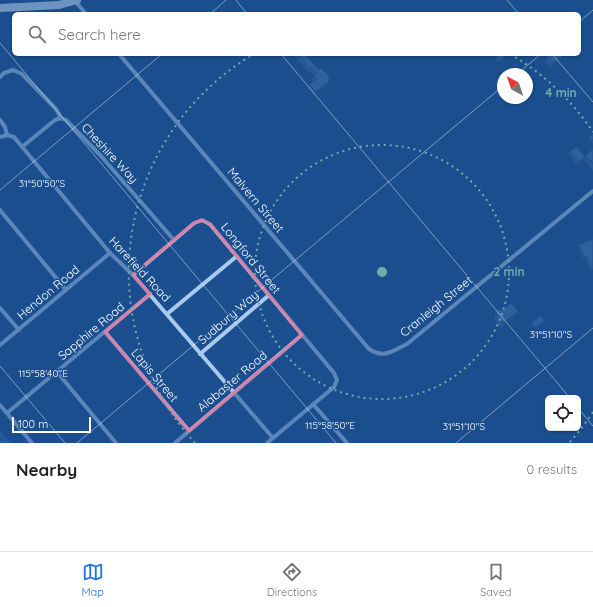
<!DOCTYPE html>
<html lang="en">
<head>
<meta charset="utf-8">
<style>
  :root { --surface:#fff; --page:#f6f6f6; --text:#222; --muted:#767676; --line:#e0e0e0; --accent:#1a73e8 }
  body { margin:0; font-family:Quicksand,sans-serif; background:var(--page); color:var(--text) }
  .controls { position:absolute; right:12px; bottom:12px; display:grid; overflow:hidden; border-radius:6px; box-shadow:0 1px 3px #0004 }
  .controls button { width:36px; height:36px; display:grid; place-items:center; padding:0; border:0; border-bottom:1px solid var(--line); background:var(--surface); color:var(--text); font:20px sans-serif }
  .compass { position:absolute; left:497px; top:68px; width:36px; height:36px; border-radius:50%; background:var(--surface); box-shadow:0 1px 3px #0004; rotate:320deg }
  .scale { position:absolute; left:12px; bottom:10px; width:79px; box-sizing:border-box; padding-left:4px; border:2px solid #fff; border-top:0; font-size:11px; line-height:14px; white-space:nowrap; color:#fff; -webkit-text-stroke:3px #1b4f8f; paint-order:stroke }
  .list { margin:0; padding:0; list-style:none }
  h2 { display:flex; justify-content:space-between; align-items:center; height:52px; margin:0; padding:0 16px; font-size:17px }
  h2 small { font-size:13px; font-weight:400; color:var(--muted) }
  .icon { flex:none; width:22px; height:22px; fill:none; stroke:currentColor; stroke-width:2; stroke-linecap:round; stroke-linejoin:round }
  .map { position:relative; flex:none; width:593px; height:443px; overflow:hidden }
  .search { position:absolute; background:var(--surface); box-shadow:0 1px 3px #0004; left:12px; right:12px; top:12px; height:44px; display:flex; align-items:center; gap:10px; box-sizing:border-box; padding:0 14px; border-radius:6px; color:var(--muted); font-size:15px }
  .sheet { height:108px; background:var(--surface) }
  nav { display:flex; justify-content:space-around; align-items:center; box-sizing:border-box; height:56px; border-top:1px solid var(--line); background:var(--surface); font-size:11px; color:var(--muted) }
  nav a { display:grid; justify-items:center; gap:2px }
  nav .on { color:var(--accent) }
  .map>svg:first-child { display:block }
  .green { fill:#2e69ad }
  .lines { fill:none; stroke-linecap:round; stroke-linejoin:round }
  .street { stroke:#a9c9ee; stroke-width:4 }
  .secondary { stroke:#d6e6fa; stroke-width:8 }
  .wall { fill:#3a679d }
  .shaded-wall { fill:#305480 }
  .building { fill:#4478b7; stroke:#305480 }
  .marked { fill:none; stroke:#dd80a5; stroke-width:3; stroke-linejoin:round }
  .ticks { fill:none; stroke:#fff; stroke-width:1; stroke-opacity:0.45 }
  .ring { fill:none; stroke:#6fada8; stroke-width:2; stroke-dasharray:2 4 }
  .labels { text-anchor:middle; dominant-baseline:central; stroke-width:3; stroke-linejoin:round; paint-order:stroke }
  .street-label { font-size:12px; fill:#fff; stroke:#1b4f8f }
  .ticks-label { font-size:10px; text-anchor:middle; fill:#fff; stroke:#1b4f8f; stroke-width:3; stroke-linejoin:round; paint-order:stroke }
  .centre { fill:#6fada8; stroke:#1b4f8f; stroke-width:2 }
  .ring-label { font-size:12px; text-anchor:middle; font-weight:bold; fill:#6fada8; stroke:#1b4f8f; stroke-width:3; stroke-linejoin:round; paint-order:stroke }
</style>
</head>
<body>
<div class="map">
<svg width="593" height="443" viewBox="0 0 593 443">
  <rect width="100%" height="100%" fill="#1b4f8f"/>
  <!-- green -->
  <path class="green" d="M0,430L11,443H0Z"/>
  <g class="lines">
    <!-- street -->
    <g class="street">
      <path d="M75,1L86,14"/>
      <path d="M119,54L369,349C384,359 392,351 407,344L593,191"/>
      <path d="M0,77L4,73L13,70L22,74L56,109L61,118"/>
      <path d="M0,120L5,127L7,135"/>
      <path d="M7,135L14,137L110,253L133,275L273,438"/>
      <path d="M0,137L7,135"/>
      <path d="M22,147L55,120L61,118L66,120L101,156L174,240"/>
      <path d="M0,210L66,290"/>
      <path d="M133,275L194,223L202,220L210,224L334,373L337,380L334,387L267,443"/>
      <path d="M0,308L19,330"/>
      <path d="M167,314L237,256"/>
      <path d="M105,332L189,431"/>
      <path d="M0,345L110,253"/>
      <path d="M200,354L269,295"/>
      <path d="M57,372L116,443"/>
      <path d="M313,404L347,443"/>
      <path d="M0,405L32,443"/>
      <path d="M7,413L150,294"/>
      <path d="M175,443L302,335"/>
    </g>
    <!-- secondary -->
    <path class="secondary" d="M0,8L59,5L77,0"/>
  </g>
  <!-- wall -->
  <g class="wall">
    <path d="M297,54H298L319,70L324,72L330,77L328,86L314,95L308,87L309,84L313,81L312,80L314,76L310,71L309,73L296,57Z"/>
    <path d="M495,54H508L499,62L494,56Z"/>
    <path d="M546,54H562L561,59L551,68L545,61L548,56Z"/>
    <path d="M593,134V144L589,139V137Z"/>
    <path d="M593,149V171L584,160L586,155Z"/>
    <path d="M570,152L585,157L584,159L577,165L569,154Z"/>
    <path d="M593,239V269L590,270L585,258L583,259L578,248L579,245Z"/>
    <path d="M503,310L518,311L516,315L501,328L494,319L496,311Z"/>
    <path d="M532,322L544,323L536,330L532,325Z"/>
  </g>
  <!-- shaded-wall -->
  <g class="shaded-wall">
    <path d="M507,54H508L499,62L500,60Z"/>
    <path d="M563,55L561,59L551,68L553,63Z"/>
    <path d="M329,82L328,86L314,95L315,92Z"/>
    <path d="M585,157L584,159L577,165L578,162Z"/>
    <path d="M518,311L516,315L501,328L503,323Z"/>
    <path d="M544,321V323L536,330V327Z"/>
  </g>
  <!-- building -->
  <g class="building">
    <path d="M298,54H305L319,70L321,68L324,72L325,71L330,77L328,79L329,82L315,92L309,84L316,79L314,76L317,74L312,67L310,69Z"/>
    <path d="M495,54H507L500,60Z"/>
    <path d="M550,54H562L563,55L553,63L547,57Z"/>
    <path d="M593,134V141L589,137Z"/>
    <path d="M576,147L585,157L578,162L570,152Z"/>
    <path d="M593,149V164L586,155Z"/>
    <path d="M593,239V267L591,268L586,256L584,257L579,245Z"/>
    <path d="M511,303L518,311L503,323L496,315V311L499,309L503,310Z"/>
    <path d="M541,316L544,321L536,327L532,322Z"/>
  </g>
  <!-- marked area -->
  <path d="M0 0H593V443H0ZM202,220L210,224L302,335L189,431L105,332L150,294L133,275L194,223Z" fill="#1b4f8f" fill-opacity=".55" fill-rule="evenodd"/>
  <path class="marked" d="M202,220L210,224L302,335L189,431L105,332L150,294L133,275L194,223Z"/>
  <!-- ticks -->
  <path class="ticks" d="M236,0L247,14M507,0L519,14M210,14L226,0M579,22L593,10M0,43L336,443M281,54L570,398M552,54L593,102M517,74L541,54M0,190L162,54M0,366L65,443M578,408L593,426M77,443L503,86M456,443L593,328"/>
  <!-- distance rings -->
  <g class="ring">
    <circle cx="382" cy="272" r="127"/>
    <path d="M593 412A253 253 0 0 1 569 443M195 443A253 253 0 0 1 254 54M510 54A253 253 0 0 1 593 132"/>
  </g>
  <g class="labels">
    <!-- street labels -->
    <g class="street-label">
      <text transform="translate(110 153) rotate(47)">Cheshire Way</text>
      <text transform="translate(256 200) rotate(50)">Malvern Street</text>
      <text transform="translate(251 258) rotate(51)">Longford Street</text>
      <text transform="translate(140 269) rotate(47)">Harefield Road</text>
      <text transform="translate(48 292) rotate(-40)">Hendon Road</text>
      <text transform="translate(436 306) rotate(-39)">Cranleigh Street</text>
      <text transform="translate(228 317) rotate(-41)">Sudbury Way</text>
      <text transform="translate(91 331) rotate(-40)">Sapphire Road</text>
      <text transform="translate(155 375) rotate(50)">Lapis Street</text>
      <text transform="translate(232 381) rotate(-40)">Alabaster Road</text>
    </g>
  </g>
  <g class="ticks-label">
    <text x="42" y="187">31°50'50"S</text>
    <text x="551" y="338">31°51'10"S</text>
    <text x="43" y="377">115°58'40"E</text>
    <text x="330" y="429">115°58'50"E</text>
    <text x="464" y="430">31°51'10"S</text>
  </g>
  <circle cx="382" cy="272" r="6" class="centre"/>
  <g class="ring-label">
    <text x="561" y="97">4 min</text>
    <text x="509" y="276">2 min</text>
  </g>
</svg>
<div class="controls">
<button><svg class="icon" aria-label="locate" viewBox="0 0 24 24"><circle cx="12" cy="12" r="6"/><path d="M12 2v4M12 18v4M2 12h4M18 12h4"/></svg></button>
</div>
<svg class="compass" viewBox="-18 -18 36 36"><path d="M0-13l5 13h-10z" fill="#e53935"/><path d="M0 13l5-13h-10z" fill="#767676"/></svg>
<div class="scale">100 m</div>
<div class="search"><svg class="icon" aria-label="search" viewBox="0 0 24 24"><circle cx="10" cy="10" r="6"/><path d="M15 15l6 6"/></svg>Search here</div>
</div>
<section class="sheet">
<h2>Nearby<small>0 results</small></h2>
<ul class="list">
</ul>
</section>
<nav>
<a class="on"><svg class="icon" aria-label="map" viewBox="0 0 24 24"><path d="M3 6l6-2 6 2 6-2v14l-6 2-6-2-6 2zM9 4v14M15 6v14"/></svg>Map</a>
<a><svg class="icon" aria-label="directions" viewBox="0 0 24 24"><path d="M12 3l9 9-9 9-9-9zM9 14v-3h6M13 9l2 2-2 2"/></svg>Directions</a>
<a><svg class="icon" aria-label="saved" viewBox="0 0 24 24"><path d="M7 4h10v16l-5-4-5 4z"/></svg>Saved</a>
</nav>
</body>
</html>
